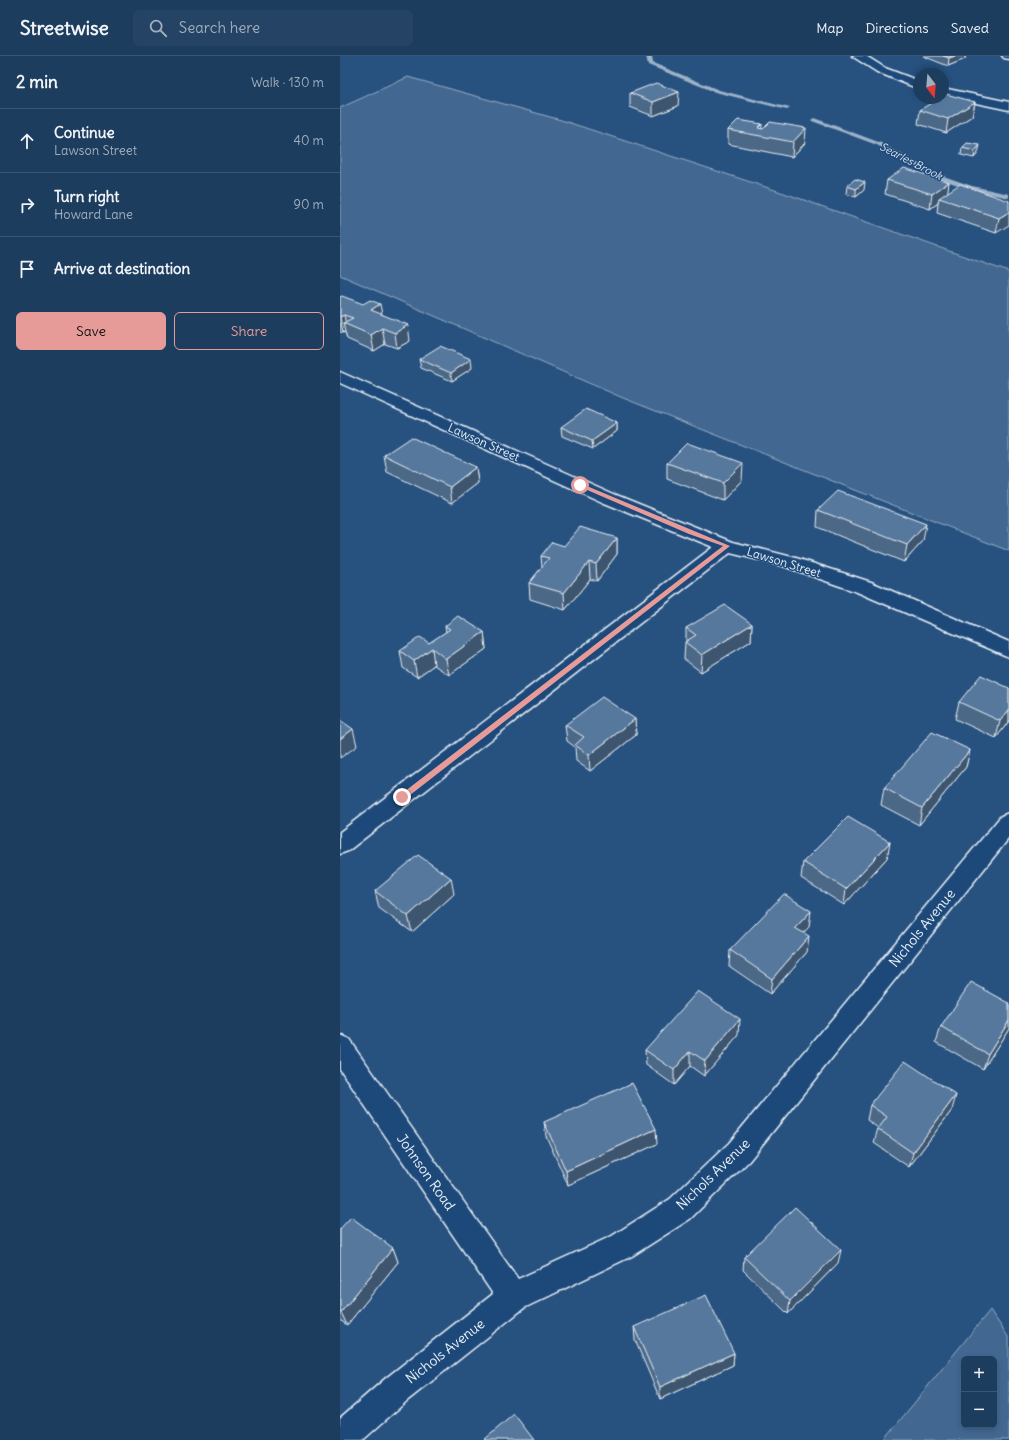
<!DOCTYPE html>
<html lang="en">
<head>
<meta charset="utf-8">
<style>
  :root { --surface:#1d3d5f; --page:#254465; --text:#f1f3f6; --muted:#a0aebd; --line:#3b5674; --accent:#e69b98 }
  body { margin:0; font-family:Delius,sans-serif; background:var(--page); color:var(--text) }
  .controls { position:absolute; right:12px; bottom:12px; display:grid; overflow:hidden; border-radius:6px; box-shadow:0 2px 6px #0003 }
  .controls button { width:36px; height:36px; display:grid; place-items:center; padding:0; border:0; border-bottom:1px solid var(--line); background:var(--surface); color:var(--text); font:20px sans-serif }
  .compass { position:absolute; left:573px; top:12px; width:36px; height:36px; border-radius:50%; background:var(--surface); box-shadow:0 2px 6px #0003; rotate:164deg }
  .stop { position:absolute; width:12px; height:12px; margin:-9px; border:3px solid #e69b98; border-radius:50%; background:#fff }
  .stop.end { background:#e69b98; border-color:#fff; box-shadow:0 1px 4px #0008 }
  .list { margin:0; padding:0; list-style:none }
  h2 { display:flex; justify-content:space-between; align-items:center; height:52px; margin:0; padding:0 16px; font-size:17px }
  h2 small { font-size:13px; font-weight:400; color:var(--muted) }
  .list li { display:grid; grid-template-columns:26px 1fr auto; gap:12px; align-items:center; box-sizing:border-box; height:64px; padding:0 16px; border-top:1px solid var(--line) }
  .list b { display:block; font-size:15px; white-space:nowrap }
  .list p { margin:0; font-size:13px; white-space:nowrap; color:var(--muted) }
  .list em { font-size:13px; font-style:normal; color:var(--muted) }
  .actions { display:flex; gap:8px; padding:12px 16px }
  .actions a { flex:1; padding:9px 0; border:1px solid var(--accent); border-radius:6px; text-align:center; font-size:14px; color:var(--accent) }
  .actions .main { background:var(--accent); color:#111 }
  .icon { flex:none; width:22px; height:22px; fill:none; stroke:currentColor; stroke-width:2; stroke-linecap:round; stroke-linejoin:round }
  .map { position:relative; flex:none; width:669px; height:1384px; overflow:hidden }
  header { display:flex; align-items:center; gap:24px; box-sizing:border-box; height:56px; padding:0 20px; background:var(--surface); border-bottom:1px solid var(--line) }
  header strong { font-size:19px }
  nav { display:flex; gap:22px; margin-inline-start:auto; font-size:14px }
  .search { width:280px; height:36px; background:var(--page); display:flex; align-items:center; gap:10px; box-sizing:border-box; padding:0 14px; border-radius:6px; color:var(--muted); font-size:15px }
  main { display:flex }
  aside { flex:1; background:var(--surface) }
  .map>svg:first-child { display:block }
  .green { fill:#436891; stroke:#96acc4; fill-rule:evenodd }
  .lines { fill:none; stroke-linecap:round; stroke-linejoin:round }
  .stream { fill:#9db3c9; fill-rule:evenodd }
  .minor-casing { stroke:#e8f1f8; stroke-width:3 }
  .minor { fill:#1f4a7a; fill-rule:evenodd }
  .wall { fill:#4b6787; stroke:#e8f1f8 }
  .shaded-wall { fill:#3d546e; stroke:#e8f1f8 }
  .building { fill:#57789d; stroke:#e8f1f8 }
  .route { fill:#e69b98 }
  .labels { text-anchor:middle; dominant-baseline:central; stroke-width:3; stroke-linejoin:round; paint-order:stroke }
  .far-water-label { font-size:11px; font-style:italic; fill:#d5e2ec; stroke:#1f4a7a }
  .street-label { font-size:12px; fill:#e8f1f8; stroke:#1f4a7a }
  .near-street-label { font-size:14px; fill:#e8f1f8; stroke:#1f4a7a }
</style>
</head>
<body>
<header>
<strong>Streetwise</strong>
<div class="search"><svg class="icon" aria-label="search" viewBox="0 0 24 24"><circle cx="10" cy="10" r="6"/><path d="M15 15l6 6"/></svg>Search here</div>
<nav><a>Map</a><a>Directions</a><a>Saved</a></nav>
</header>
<main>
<aside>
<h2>2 min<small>Walk · 130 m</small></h2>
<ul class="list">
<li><svg class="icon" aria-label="ahead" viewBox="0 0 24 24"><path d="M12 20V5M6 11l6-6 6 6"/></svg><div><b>Continue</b><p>Lawson Street</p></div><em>40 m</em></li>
<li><svg class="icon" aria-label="right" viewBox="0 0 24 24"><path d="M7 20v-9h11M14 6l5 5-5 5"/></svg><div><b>Turn right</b><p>Howard Lane</p></div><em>90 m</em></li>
<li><svg class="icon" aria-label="arrive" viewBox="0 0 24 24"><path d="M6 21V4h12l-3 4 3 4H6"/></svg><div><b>Arrive at destination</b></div></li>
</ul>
<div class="actions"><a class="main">Save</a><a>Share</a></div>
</aside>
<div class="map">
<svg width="669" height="1384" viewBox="0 0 669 1384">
  <rect width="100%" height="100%" fill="#27517f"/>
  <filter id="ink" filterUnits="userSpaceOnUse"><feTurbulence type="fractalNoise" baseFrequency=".025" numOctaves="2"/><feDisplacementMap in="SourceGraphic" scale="8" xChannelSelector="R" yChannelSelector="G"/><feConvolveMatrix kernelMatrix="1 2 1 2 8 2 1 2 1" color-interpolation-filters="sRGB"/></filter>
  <g filter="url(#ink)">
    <!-- green -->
    <g class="green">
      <path d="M68,21L221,64L444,137L669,216V495L283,342L0,219V52Z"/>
      <path d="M650,1254L669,1282V1384H544ZM624,1303H654V1369H624Z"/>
    </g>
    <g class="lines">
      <!-- stream -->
      <g class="stream">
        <path d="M306,0H312L313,7L379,34L450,52L447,54L375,36L308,9Z"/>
        <path d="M474,62L541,87L595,117L632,130L669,138V142L628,133L591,119L537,89L472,65L471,64Z"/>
      </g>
      <!-- minor casing -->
      <g class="minor-casing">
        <g id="minor">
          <path d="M512,0H526L545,12L579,25V33L537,16Z"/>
          <path d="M662,0H669V3L664,2Z"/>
          <path d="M603,32L669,46V54L603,40Z"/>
          <path d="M0,316L274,438L358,472L393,486L456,502L531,526L669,586V601L517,536L443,510L390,497L8,795L0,798V776L373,491L262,446L0,327Z"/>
          <path d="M669,757V782L409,1105L350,1163L292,1200L184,1252L68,1344L23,1384H0V1362L46,1322L153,1238L0,1013V979L9,983L178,1223L272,1180L330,1143L389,1087L661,760Z"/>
        </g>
      </g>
      <!-- minor -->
      <use href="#minor" class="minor"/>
    </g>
    <!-- wall -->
    <g class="wall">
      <path d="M583,0H625V3L608,10Z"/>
      <path d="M290,37L338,50L313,60L290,51Z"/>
      <path d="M635,46L632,60L606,77L578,68L580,54Z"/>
      <path d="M422,68L421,73L465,87L452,101L388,88V74Z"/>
      <path d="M627,87L638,97L634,102L621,99L622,92Z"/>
      <path d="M547,124L609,126L607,136L669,145L656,177L597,157L598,147L590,153L545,138Z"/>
      <path d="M507,130L524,134L516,141L506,138Z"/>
      <path d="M0,241L42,258L70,285L57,292L45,288L34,295L7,283L5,276L3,277L0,276Z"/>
      <path d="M79,303L132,312L112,325L81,312Z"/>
      <path d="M277,367V375L253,393L222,380L221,371Z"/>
      <path d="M44,399L136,411L138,427L112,447L47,416Z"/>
      <path d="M327,407L402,424L383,444L327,423Z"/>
      <path d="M478,454L583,485L564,506L477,471Z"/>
      <path d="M277,482V498L257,525L250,523L225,554L190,543L189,527L202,511L201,500L224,490Z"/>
      <path d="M412,568L411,585L361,616L344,603L345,586L346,585V572Z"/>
      <path d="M105,570L144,576L146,593L109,619L94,609L77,621L63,612L60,595L89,587L106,576Z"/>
      <path d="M669,632V665L656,682L615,663L619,646Z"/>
      <path d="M295,663L296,679L250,715L236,705L235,691L227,685L225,669Z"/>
      <path d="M630,694L626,711L579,769L541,749L544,732Z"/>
      <path d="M550,786L547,802L504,849L461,822L463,806Z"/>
      <path d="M35,835L114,838L72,876L39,852Z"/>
      <path d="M469,871L463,877L467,896L430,938L389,910L390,894Z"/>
      <path d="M669,947V972L643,1013L596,986L601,971Z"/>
      <path d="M399,979L364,1020L350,1010L334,1029L306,1009L305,994Z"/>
      <path d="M530,1049L612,1054L569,1111L534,1087L538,1072L527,1064Z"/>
      <path d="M204,1066L317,1088L228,1129L206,1080Z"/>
      <path d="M0,1173L53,1192L58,1206L7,1269L0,1264Z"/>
      <path d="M404,1201L498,1207L448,1258L403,1214Z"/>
      <path d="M294,1271L394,1297L393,1309L320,1343L295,1284Z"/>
    </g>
    <!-- shaded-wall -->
    <g class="shaded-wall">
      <path d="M615,0H625V3L608,10L609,2Z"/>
      <path d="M339,36L338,50L313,60V46Z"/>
      <path d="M635,46L632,60L606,77L608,63Z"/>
      <path d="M422,68L421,80L418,72Z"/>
      <path d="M466,72L465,87L452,101L453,86Z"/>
      <path d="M640,89L638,97L634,102L635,95Z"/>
      <path d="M525,126L524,134L516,141V133Z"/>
      <path d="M609,126L607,141L599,142L598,147L590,153L592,138Z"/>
      <path d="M669,156V169L656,177L659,162Z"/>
      <path d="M40,248L43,264L31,254Z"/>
      <path d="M4,259L6,268L3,267L5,276L3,277L0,261Z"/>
      <path d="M68,269L70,285L57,292L55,277Z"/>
      <path d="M42,272L45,288L34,295L31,279Z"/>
      <path d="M131,303L132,312L112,325L111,317Z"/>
      <path d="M277,367V375L253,393L252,385Z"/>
      <path d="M403,407L402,424L383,444V427Z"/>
      <path d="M136,411L138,427L112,447L110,431Z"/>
      <path d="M586,468L583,485L564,506L567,489Z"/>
      <path d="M277,482V498L257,525L256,508Z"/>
      <path d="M249,506L250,523L225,554L224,537Z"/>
      <path d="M412,568L411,585L361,616L362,599Z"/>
      <path d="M144,576L146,593L109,619L106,603Z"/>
      <path d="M92,592L94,609L77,621L74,605Z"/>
      <path d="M669,654V665L656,682L660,665Z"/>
      <path d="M295,663L296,679L250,715L249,699Z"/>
      <path d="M13,673L17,690L0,702V683Z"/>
      <path d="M630,694L626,711L579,769L582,752Z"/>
      <path d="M550,786L547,802L504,849L506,833Z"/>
      <path d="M111,822L114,838L72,876L68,860Z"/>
      <path d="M471,855L469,871L453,888L455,872Z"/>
      <path d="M469,880L467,896L430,938L432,923Z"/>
      <path d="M400,963L399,979L364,1020L365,1005Z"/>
      <path d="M669,964V972L643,1013L648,998Z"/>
      <path d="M350,995V1010L334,1029V1014Z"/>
      <path d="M616,1039L612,1054L569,1111L573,1097Z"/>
      <path d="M316,1073L317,1088L228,1129L226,1115Z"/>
      <path d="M53,1192L58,1206L7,1269L1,1256Z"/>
      <path d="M501,1194L498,1207L448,1258L450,1245Z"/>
      <path d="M394,1297L393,1309L320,1343V1331Z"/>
    </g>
    <!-- building -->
    <g class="building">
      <path d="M603,0H615L609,2Z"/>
      <path d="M316,27L339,36L313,46L290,37Z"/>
      <path d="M606,38L635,46L608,63L580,54L599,42H603V40Z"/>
      <path d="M398,64L422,68L418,72L423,73L430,66L466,72L453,86L388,74Z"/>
      <path d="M627,87L640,89L635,95L622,92Z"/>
      <path d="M564,112L609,126L592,138L547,124Z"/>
      <path d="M515,123L525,126L516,133L507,130Z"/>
      <path d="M620,128L669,145V156L659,162L599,142Z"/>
      <path d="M2,240L23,248L30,244L40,248L31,254L68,269L55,277L42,272L31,279L3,267L13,262L4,259L0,261V241Z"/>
      <path d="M100,290L131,303L111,317L79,303Z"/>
      <path d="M246,353L277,367L252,385L221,371Z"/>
      <path d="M71,381L136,411L110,431L44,399Z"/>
      <path d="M347,387L403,407L383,427L327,407Z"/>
      <path d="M498,435L586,468L567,489L478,454Z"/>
      <path d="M240,471L277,482L256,508L249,506L224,537L189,527L209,502L201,500L212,486L224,490Z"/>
      <path d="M385,549L412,568L362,599L345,586L356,579L346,572Z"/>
      <path d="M118,560L144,576L106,603L92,592L74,605L60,595L80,581L89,587L110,573L105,570Z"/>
      <path d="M641,619L669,632V654L660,665L619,646Z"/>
      <path d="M262,641L295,663L249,699L235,689L244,681L225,669Z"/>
      <path d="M0,664L13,673L0,683Z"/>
      <path d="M592,676L630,694L582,752L544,732Z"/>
      <path d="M508,761L550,786L506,833L463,806Z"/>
      <path d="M78,799L111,822L68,860L35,835Z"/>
      <path d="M444,838L471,855L455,872L469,880L432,923L390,894Z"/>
      <path d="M631,926L669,947V964L648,998L601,971Z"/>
      <path d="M358,935L400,963L365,1005L350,995L334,1014L305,994Z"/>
      <path d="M565,1005L616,1039L573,1097L538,1073L547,1061L530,1049Z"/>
      <path d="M292,1027L316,1073L226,1115L204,1066Z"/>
      <path d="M455,1151L501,1194L450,1245L404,1201Z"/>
      <path d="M11,1161L53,1192L1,1256H0V1173Z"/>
      <path d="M366,1239L394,1297L320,1331L294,1271Z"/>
      <path d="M174,1358L194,1384H144Z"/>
    </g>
  </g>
  <!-- route -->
  <path class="route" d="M238,428H242L390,490L65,743H60V739L383,490L349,478L238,430Z"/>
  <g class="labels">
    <!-- far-water labels -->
    <g class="far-water-label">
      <text transform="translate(571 105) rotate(27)">Searles Brook</text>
    </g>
    <!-- street labels -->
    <g class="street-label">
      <text transform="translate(144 386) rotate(24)">Lawson Street</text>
      <text transform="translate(444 506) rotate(17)">Lawson Street</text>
    </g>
    <!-- near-street labels -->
    <g class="near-street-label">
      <text transform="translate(582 872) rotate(-51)">Nichols Avenue</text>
      <text transform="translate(86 1116) rotate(55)">Johnson Road</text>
      <text transform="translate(373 1118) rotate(-44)">Nichols Avenue</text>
      <text transform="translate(105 1295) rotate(-38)">Nichols Avenue</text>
    </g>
  </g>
</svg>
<div class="controls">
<button>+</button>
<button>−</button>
</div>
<svg class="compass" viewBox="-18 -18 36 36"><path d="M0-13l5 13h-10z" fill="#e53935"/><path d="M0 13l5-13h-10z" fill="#a0aebd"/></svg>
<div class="stop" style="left:240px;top:429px"></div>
<div class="stop end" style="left:62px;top:741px"></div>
</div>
</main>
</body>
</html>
